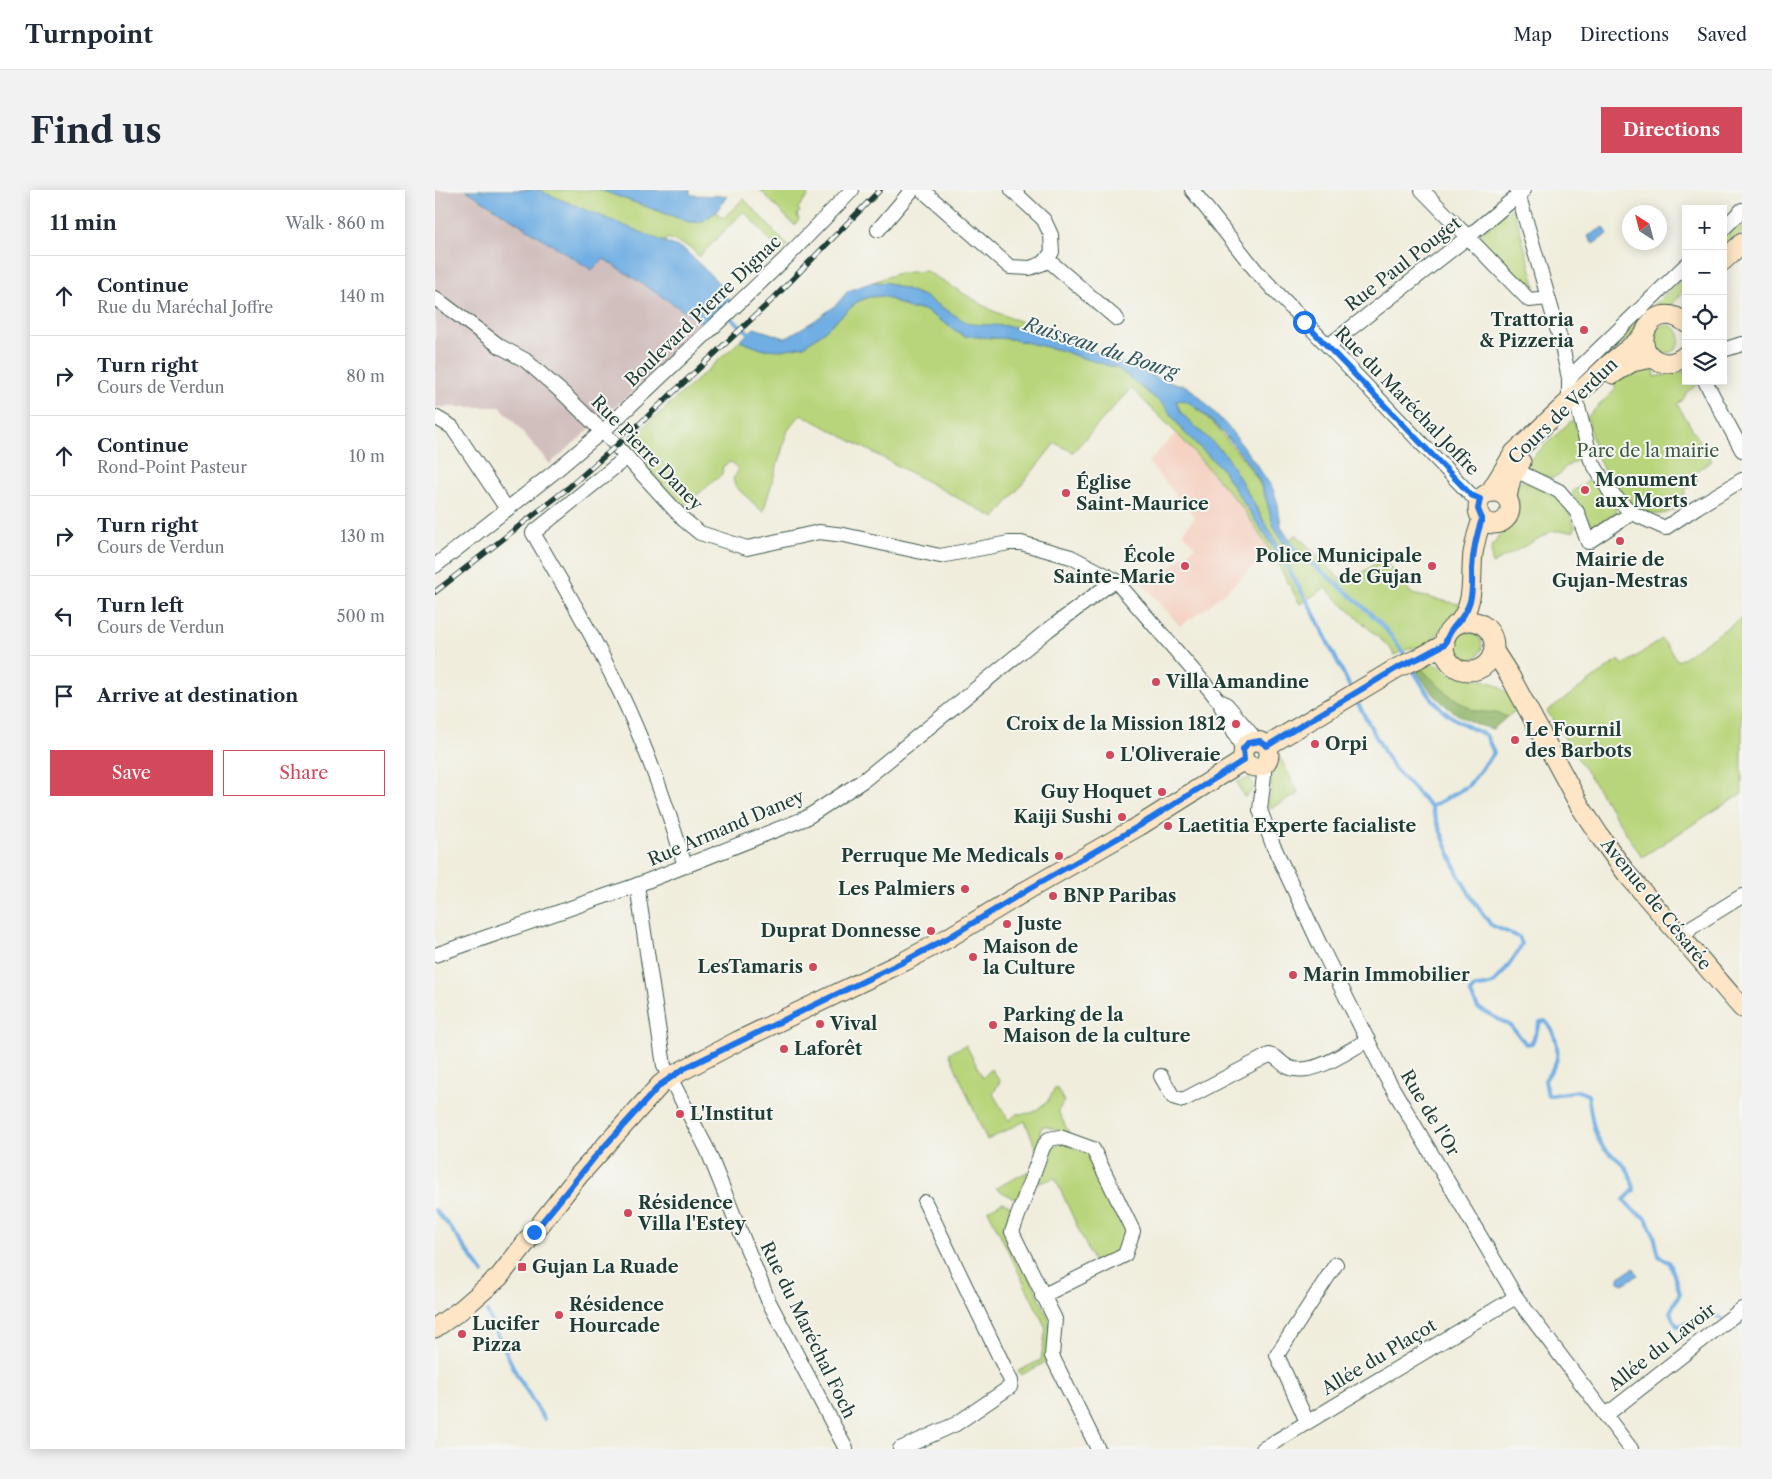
<!DOCTYPE html>
<html lang="en">
<head>
<meta charset="utf-8">
<style>
  :root { --surface:#fff; --page:#f2f2f3; --text:#1f2937; --muted:#747a83; --line:#e0e1e3; --accent:#d1495b }
  body { margin:0; font-family:"Libre Caslon Text",serif; background:var(--page); color:var(--text) }
  .controls { position:absolute; right:15px; top:15px; display:grid; overflow:hidden; border-radius:0px; box-shadow:0 2px 12px #0003 }
  .controls button { width:45px; height:45px; display:grid; place-items:center; padding:0; border:0; border-bottom:1px solid var(--line); background:var(--surface); color:var(--text); font:25px sans-serif }
  .compass { position:absolute; left:1187px; top:15px; width:45px; height:45px; border-radius:50%; background:var(--surface); box-shadow:0 2px 12px #0003; rotate:324deg }
  .stop { position:absolute; width:15px; height:15px; margin:-11px; border:4px solid #1a73e8; border-radius:50%; background:#fff }
  .stop.end { background:#1a73e8; border-color:#fff; box-shadow:0 1px 5px #0008 }
  .list { margin:0; padding:0; list-style:none }
  h2 { display:flex; justify-content:space-between; align-items:center; height:65px; margin:0; padding:0 20px; font-size:21px }
  h2 small { font-size:16px; font-weight:400; color:var(--muted) }
  .list li { display:grid; grid-template-columns:32px 1fr auto; gap:15px; align-items:center; box-sizing:border-box; height:80px; padding:0 20px; border-top:1px solid var(--line) }
  .list b { display:block; font-size:19px; white-space:nowrap }
  .list p { margin:0; font-size:16px; white-space:nowrap; color:var(--muted) }
  .list em { font-size:16px; font-style:normal; color:var(--muted) }
  .actions { display:flex; gap:10px; padding:15px 20px }
  .actions a { flex:1; padding:11px 0; border:1px solid var(--accent); border-radius:0px; text-align:center; font-size:18px; color:var(--accent) }
  .actions .main { background:var(--accent); color:#fff }
  .icon { flex:none; width:28px; height:28px; fill:none; stroke:currentColor; stroke-width:2; stroke-linecap:round; stroke-linejoin:round }
  .map { position:relative; flex:none; width:1307px; height:1259px; overflow:hidden; border-radius:0px }
  header { display:flex; align-items:center; gap:30px; box-sizing:border-box; height:70px; padding:0 25px; background:var(--surface); border-bottom:1px solid var(--line) }
  header strong { font-size:24px }
  nav { display:flex; gap:28px; margin-inline-start:auto; font-size:18px }
  .intro { display:flex; align-items:center; justify-content:space-between; box-sizing:border-box; height:120px; padding:0 30px }
  h1 { margin:0; font-size:35px }
  .button { padding:12px 22px; border-radius:0px; background:var(--accent); color:#fff; font-size:18px; font-weight:700 }
  main { display:flex; gap:30px; padding:0 30px }
  aside { flex:1; background:var(--surface); border-radius:0px; box-shadow:0 2px 12px #0003 }
  .map>svg:first-child { display:block }
  .built { fill:#f5d2c2 }
  .industrial { fill:#d1bfbd }
  .green { fill:#b9d57b; stroke:#6c8958 }
  .forest { fill:#92b66b; stroke:#587a50 }
  .water { fill:#70aee3; stroke:#48768c }
  .lines { fill:none; stroke-linecap:round; stroke-linejoin:round }
  .stream { stroke:#70aee3; stroke-width:4 }
  .street-casing { stroke:#3e574d; stroke-width:16 }
  .secondary-casing { stroke:#3e574d; stroke-width:21 }
  .street { stroke:#fff; stroke-width:14 }
  .secondary { stroke:#fde5c5; stroke-width:19 }
  .rail-casing { stroke:#1f3d34; stroke-width:5.5 }
  .rail { stroke:#f6f6f2; stroke-width:4; stroke-dasharray:11; stroke-linecap:butt }
  .route { stroke:#1a73e8; stroke-width:6 }
  .poi-dot { fill:#d1495b; stroke:#f6f6f2; stroke-width:2 }
  .labels { text-anchor:middle; dominant-baseline:central; stroke-width:4; stroke-linejoin:round; paint-order:stroke }
  .street-label { font-size:18px; fill:#1f3d34; stroke:#f6f6f2 }
  .poi-label { font-size:18px; font-weight:bold; fill:#1f3d34; stroke:#f6f6f2; text-anchor:start }
  .park-label { font-size:18px; fill:#3e5b42; stroke:#f6f6f2 }
  .water-label { font-size:19px; font-style:italic; fill:#335960; stroke:#f6f6f2 }
</style>
</head>
<body>
<header>
<strong>Turnpoint</strong>
<nav><a>Map</a><a>Directions</a><a>Saved</a></nav>
</header>
<div class="intro"><h1>Find us</h1><a class="button">Directions</a></div>
<main>
<aside>
<h2>11 min<small>Walk · 860 m</small></h2>
<ul class="list">
<li><svg class="icon" aria-label="ahead" viewBox="0 0 24 24"><path d="M12 20V5M6 11l6-6 6 6"/></svg><div><b>Continue</b><p>Rue du Maréchal Joffre</p></div><em>140 m</em></li>
<li><svg class="icon" aria-label="right" viewBox="0 0 24 24"><path d="M7 20v-9h11M14 6l5 5-5 5"/></svg><div><b>Turn right</b><p>Cours de Verdun</p></div><em>80 m</em></li>
<li><svg class="icon" aria-label="ahead" viewBox="0 0 24 24"><path d="M12 20V5M6 11l6-6 6 6"/></svg><div><b>Continue</b><p>Rond-Point Pasteur</p></div><em>10 m</em></li>
<li><svg class="icon" aria-label="right" viewBox="0 0 24 24"><path d="M7 20v-9h11M14 6l5 5-5 5"/></svg><div><b>Turn right</b><p>Cours de Verdun</p></div><em>130 m</em></li>
<li><svg class="icon" aria-label="left" viewBox="0 0 24 24"><path d="M17 20v-9H6M10 6l-5 5 5 5"/></svg><div><b>Turn left</b><p>Cours de Verdun</p></div><em>500 m</em></li>
<li><svg class="icon" aria-label="arrive" viewBox="0 0 24 24"><path d="M6 21V4h12l-3 4 3 4H6"/></svg><div><b>Arrive at destination</b></div></li>
</ul>
<div class="actions"><a class="main">Save</a><a>Share</a></div>
</aside>
<div class="map">
<svg width="1307" height="1259" viewBox="0 0 1307 1259">
  <rect width="100%" height="100%" fill="#f6f6f2"/>
  <filter id="ink" filterUnits="userSpaceOnUse"><feTurbulence type="fractalNoise" baseFrequency=".02" numOctaves="2"/><feDisplacementMap in="SourceGraphic" scale="10" xChannelSelector="R" yChannelSelector="G"/><feConvolveMatrix kernelMatrix="1 2 1 2 8 2 1 2 1" color-interpolation-filters="sRGB"/></filter>
  <filter id="wash" filterUnits="userSpaceOnUse"><feTurbulence type="fractalNoise" baseFrequency=".0096" numOctaves="4" result="noise"/><feDisplacementMap in="SourceGraphic" scale="20" xChannelSelector="R" yChannelSelector="G"/><feGaussianBlur stdDeviation="1.12" result="paint"/><feColorMatrix in="noise" values="0 0 0 0 0 0 0 0 0 0 0 0 0 0 0 0 0 1.4 0 .05"/><feComposite in="paint" operator="in"/></filter>
  <g filter="url(#wash)">
    <rect width="100%" height="100%" fill="#f0eddc"/>
    <!-- built -->
    <path class="built" d="M741,243L807,317L836,362L770,419L745,436L705,391L714,385L723,387L760,357L748,342L760,327L713,272Z"/>
    <!-- industrial -->
    <path class="industrial" d="M0,0H31L157,80L169,69L272,136L115,274L66,217H0Z"/>
    <!-- green -->
    <g class="green">
      <path d="M87,0H165L254,32H266L281,22L288,28L309,9L353,56L346,63L309,21L264,67L256,58L232,48L230,52Z"/>
      <path d="M325,0H368L373,6L363,18L365,22L362,25L364,29L360,35L358,34Z"/>
      <path d="M1077,18L1080,22L1100,95L1099,104H1093L1045,50L1047,43Z"/>
      <path d="M1307,29V43L1288,62V48Z"/>
      <path d="M491,81L558,121L615,143L574,136L534,135L489,106L454,93L438,92L464,83Z"/>
      <path d="M1251,84V98C1246,104 1241,112 1234,116C1229,118 1223,118 1218,120C1209,125 1204,133 1201,142L1153,182L1152,180Z"/>
      <path d="M448,106L476,119H487L493,122L529,146L576,149L629,161L641,166L682,178L730,216L748,241L786,278L840,360L844,357L791,265L746,223L741,211L748,210L755,213L777,232L810,271L823,290L834,316L840,337L850,354L861,344L904,388L913,393L948,368L977,404L1028,415L1023,423L1009,434L1001,446L987,458H976L959,465L956,459L890,398L865,414L836,362L807,317L748,250L696,198L638,262L620,253L560,328L366,224L353,240L328,322L300,296L298,288L301,285C304,278 301,274 295,272L288,276L287,284L248,317L190,254L305,151L326,159L369,156L386,144L422,112L434,107Z"/>
      <circle cx="1231" cy="149" r="14"/>
      <path d="M1206,175L1219,179L1220,187L1243,182H1251V191H1260L1262,195L1252,202L1248,210L1242,214L1277,271L1258,283L1263,291L1250,299V305L1240,312L1241,319C1226,326 1220,326 1205,319C1170,303 1160,261 1152,227L1181,199L1177,192Z"/>
      <path d="M1136,231L1140,233L1148,267L1129,278L1125,285L1115,288L1091,279L1090,274Z"/>
      <path d="M1160,289L1181,318L1180,323L1160,336H1157L1145,315L1138,305V301L1154,290Z"/>
      <path d="M1088,291C1115,303 1130,307 1140,337L1139,341H1117L1057,374L1056,358L1065,345L1083,326L1084,309L1079,304L1081,295Z"/>
      <path d="M1307,428V603L1207,667L1112,521L1184,470L1188,475L1227,449L1243,471Z"/>
      <circle cx="1033" cy="456" r="14"/>
      <path d="M994,473C1004,475 1007,479 1015,483C1024,487 1034,487 1043,489C1062,492 1073,503 1085,517L1072,527C1062,523 1052,524 1041,521C1024,517 999,492 987,479L982,481L981,475Z"/>
      <path d="M844,565L864,604L833,619L838,580Z"/>
      <path d="M814,588L819,594C818,601 816,604 809,607L802,592Z"/>
      <path d="M531,855L548,888L556,879L565,891L558,904L574,931L581,924L597,923L612,912L621,897L629,911L623,921L634,943L632,944L609,936L606,938L602,961L590,931L552,950L514,863Z"/>
      <path d="M628,953L655,964L693,1042L685,1061L660,1075L620,988L604,993L614,959Z"/>
      <path d="M594,981L583,1009L577,1008L561,998Z"/>
      <path d="M568,1012L576,1016L578,1021L573,1037L615,1132L613,1171L586,1185L583,1181L606,1170L611,1138L553,1020Z"/>
    </g>
    <!-- forest -->
    <path class="forest" d="M987,479L1011,503L1039,521L1062,523L1072,527L1058,539C1025,532 999,510 982,481Z"/>
    <!-- water -->
    <g class="water">
      <path d="M31,0H106L110,3L230,52L250,60L292,101L289,105L298,112L272,136L169,69L157,80Z"/>
      <path d="M165,0H255V5L292,6L281,22L266,32H254Z"/>
      <path d="M1169,37L1173,44L1158,54L1153,46Z"/>
      <path d="M438,92L453,93L489,106L534,134L574,136L615,143L725,189L751,196L761,203L794,238L821,274L838,299L843,314L846,336L849,342L855,349L849,354C846,348 842,343 839,337C833,321 832,305 823,289C810,266 778,228 756,214C751,210 746,210 741,211L746,223L791,265L844,357L840,360L786,278L748,241L730,216L682,178L641,166L629,161L576,149L529,146L493,122L487,119H476L448,106L434,107L422,112L386,144L369,156L347,160L326,159L305,151L319,138L350,148L379,131L400,116L413,101Z"/>
      <path d="M1199,1078L1203,1085L1188,1094L1184,1092V1087Z"/>
    </g>
    <g class="lines">
      <!-- stream -->
      <g class="stream">
        <path d="M293,126L317,145"/>
        <path d="M851,349L859,359C896,390 948,426 971,468"/>
        <path d="M840,355L877,420L916,499"/>
        <path d="M976,476C998,516 1010,527 1051,545L1059,563L1033,596L996,617"/>
        <path d="M921,510L957,576L996,617L1022,682L1038,710L1056,735L1084,747L1087,754C1083,763 1065,789 1057,794C1048,799 1043,793 1035,802L1043,818L1076,836L1091,854L1097,853L1105,832L1110,831C1119,840 1124,855 1122,868C1121,875 1114,884 1110,890L1113,906L1143,901L1153,905C1156,922 1157,940 1166,954C1168,959 1173,962 1177,965C1193,977 1195,981 1199,1000L1189,1010L1199,1021L1211,1028L1219,1045L1224,1066L1235,1073L1245,1103L1235,1122L1242,1136C1262,1133 1269,1118 1288,1129"/>
        <path d="M0,1020L14,1036L48,1083"/>
        <path d="M52,1122L82,1185L109,1229"/>
        <path d="M1297,1132L1307,1134"/>
      </g>
    </g>
  </g>
  <g filter="url(#ink)">
    <g class="lines">
      <!-- street casing -->
      <g class="street-casing">
        <g id="street">
          <path d="M487,0L575,77L595,78L609,73L617,62L616,45L609,30L577,0"/>
          <path d="M757,0L822,82L1036,305L1045,309"/>
          <path d="M987,0L1094,110L1113,108"/>
          <path d="M1082,0L1126,152L1134,188V212"/>
          <path d="M1288,39L1307,20"/>
          <path d="M443,40L477,0"/>
          <path d="M612,69L682,129"/>
          <path d="M0,108L66,157L90,170L129,204L177,251L249,330L265,343L312,358L384,342L409,345L505,366L574,353H586L636,367L680,390L775,500L782,509L792,515L821,550"/>
          <path d="M893,156L1033,47L1089,0"/>
          <path d="M1288,160L1307,154"/>
          <path d="M1134,188L1251,75"/>
          <path d="M1270,191L1307,260"/>
          <path d="M1143,217L1156,270L1175,302L1197,323L1230,338L1262,317L1307,290"/>
          <path d="M0,227L17,237L72,319"/>
          <path d="M192,267L98,343C129,396 160,449 186,504C212,559 233,618 250,676"/>
          <path d="M1080,280L1124,301L1142,322L1153,352L1197,323"/>
          <path d="M0,376L118,283L177,233L351,68L417,0"/>
          <path d="M786,516L808,559"/>
          <path d="M829,575V585L825,620L838,655L885,755L951,887L1081,1107L1196,1259"/>
          <path d="M202,695L229,876L272,959L333,1110L411,1259"/>
          <path d="M1248,748L1257,737L1307,706"/>
          <path d="M0,765L202,695L371,628L429,590L613,440L680,390"/>
          <path d="M726,886L738,907L748,910L834,865C844,867 845,873 853,877C877,888 912,861 933,850"/>
          <path d="M607,1106L690,1065L698,1041L658,959L625,947L614,949L608,957L577,1042L620,1129L617,1166L663,1259"/>
          <path d="M1171,1225L1307,1119"/>
          <path d="M872,1232L842,1165L901,1074"/>
          <path d="M465,1259L521,1234L575,1197L576,1191L490,1012"/>
          <path d="M828,1259L1081,1107"/>
        </g>
      </g>
      <!-- secondary casing -->
      <g class="secondary-casing">
        <g id="secondary">
          <path d="M1288,71L1307,53"/>
          <path d="M1251,133C1215,105 1191,162 1226,172C1236,175 1244,171 1251,165"/>
          <path d="M1178,184L1197,172L1218,168"/>
          <circle cx="1059" cy="318" r="16"/>
          <path d="M1055,302L1079,263L1173,175L1208,147"/>
          <path d="M1072,307L1076,289L1086,272"/>
          <circle cx="1034" cy="456" r="25"/>
          <path d="M1023,434C1041,411 1035,390 1038,363C1040,351 1043,340 1047,329"/>
          <path d="M1059,461L1075,486L1145,616L1166,648L1192,684L1307,818"/>
          <circle cx="821" cy="564" r="13"/>
          <path d="M832,556L962,478L984,468L1010,454"/>
          <path d="M0,1138L27,1119L64,1087L144,985L225,895L235,887L303,851L470,771L513,748L594,699L704,636L809,570"/>
        </g>
      </g>
      <!-- street -->
      <use href="#street" class="street"/>
      <!-- secondary -->
      <use href="#secondary" class="secondary"/>
      <!-- rail casing -->
      <g class="rail-casing">
        <path id="rail" d="M0,402L133,298L181,256L338,109L445,0"/>
      </g>
      <!-- rail -->
      <use href="#rail" class="rail"/>
    </g>
  </g>
  <g class="lines" filter="url(#ink)">
    <!-- route -->
    <path class="route" d="M99,1042L159,968L225,895L250,878L470,771L513,748L594,699L704,636L795,579L809,570L808,559L813,553L825,551L832,556L962,478L984,468L1010,454C1015,435 1029,432 1035,411C1038,401 1037,390 1037,379C1038,362 1041,346 1047,329L1043,319L1045,309L1036,305L869,132"/>
  </g>
  <!-- markers -->
  <g class="poi-dot">
    <circle cx="1149" cy="140" r="5"/>
    <circle cx="1150" cy="300" r="5"/>
    <circle cx="631" cy="303" r="5"/>
    <circle cx="1185" cy="351" r="5"/>
    <circle cx="750" cy="376" r="5"/>
    <circle cx="997" cy="376" r="5"/>
    <circle cx="721" cy="492" r="5"/>
    <circle cx="801" cy="534" r="5"/>
    <circle cx="1080" cy="550" r="5"/>
    <circle cx="880" cy="554" r="5"/>
    <circle cx="675" cy="565" r="5"/>
    <circle cx="727" cy="602" r="5"/>
    <circle cx="687" cy="627" r="5"/>
    <circle cx="733" cy="636" r="5"/>
    <circle cx="624" cy="666" r="5"/>
    <circle cx="530" cy="699" r="5"/>
    <circle cx="618" cy="706" r="5"/>
    <circle cx="572" cy="734" r="5"/>
    <circle cx="496" cy="741" r="5"/>
    <circle cx="538" cy="767" r="5"/>
    <circle cx="378" cy="777" r="5"/>
    <circle cx="858" cy="785" r="5"/>
    <circle cx="385" cy="834" r="5"/>
    <circle cx="558" cy="835" r="5"/>
    <circle cx="349" cy="859" r="5"/>
    <circle cx="245" cy="924" r="5"/>
    <circle cx="193" cy="1023" r="5"/>
    <rect x="82" y="1072" width="10" height="10" rx="2.5"/>
    <circle cx="124" cy="1125" r="5"/>
    <circle cx="27" cy="1144" r="5"/>
  </g>
  <g class="labels">
    <!-- street labels -->
    <g class="street-label">
      <text transform="translate(968 74) rotate(-38)">Rue Paul Pouget</text>
      <text transform="translate(268 121) rotate(-44)">Boulevard Pierre Dignac</text>
      <text transform="translate(972 211) rotate(46)">Rue du Maréchal Joffre</text>
      <text transform="translate(1128 221) rotate(-44)">Cours de Verdun</text>
      <text transform="translate(212 263) rotate(46)">Rue Pierre Daney</text>
      <text transform="translate(291 638) rotate(-23)">Rue Armand Daney</text>
      <text transform="translate(1221 714) rotate(51)">Avenue de Césarée</text>
      <text transform="translate(995 923) rotate(59)">Rue de l'Or</text>
      <text transform="translate(373 1140) rotate(64)">Rue du Maréchal Foch</text>
      <text transform="translate(1227 1157) rotate(-38)">Allée du Lavoir</text>
      <text transform="translate(944 1167) rotate(-31)">Allée du Plaçot</text>
    </g>
    <!-- poi labels -->
    <g class="poi-label">
      <text x="1139" y="130" text-anchor="end">Trattoria<tspan x="1139" dy="21">&amp; Pizzeria</tspan></text>
      <text x="1160" y="290">Monument<tspan x="1160" dy="21">aux Morts</tspan></text>
      <text x="641" y="293">Église<tspan x="641" dy="21">Saint-Maurice</tspan></text>
      <text x="740" y="366" text-anchor="end">École<tspan x="740" dy="21">Sainte-Marie</tspan></text>
      <text x="987" y="366" text-anchor="end">Police Municipale<tspan x="987" dy="21">de Gujan</tspan></text>
      <text x="1185" y="370" text-anchor="middle">Mairie de<tspan x="1185" dy="21">Gujan-Mestras</tspan></text>
      <text x="731" y="492">Villa Amandine</text>
      <text x="791" y="534" text-anchor="end">Croix de la Mission 1812</text>
      <text x="1090" y="540">Le Fournil<tspan x="1090" dy="21">des Barbots</tspan></text>
      <text x="890" y="554">Orpi</text>
      <text x="685" y="565">L'Oliveraie</text>
      <text x="717" y="602" text-anchor="end">Guy Hoquet</text>
      <text x="677" y="627" text-anchor="end">Kaiji Sushi</text>
      <text x="743" y="636">Laetitia Experte facialiste</text>
      <text x="614" y="666" text-anchor="end">Perruque Me Medicals</text>
      <text x="520" y="699" text-anchor="end">Les Palmiers</text>
      <text x="628" y="706">BNP Paribas</text>
      <text x="582" y="734">Juste</text>
      <text x="486" y="741" text-anchor="end">Duprat Donnesse</text>
      <text x="548" y="757">Maison de<tspan x="548" dy="21">la Culture</tspan></text>
      <text x="368" y="777" text-anchor="end">LesTamaris</text>
      <text x="868" y="785">Marin Immobilier</text>
      <text x="568" y="825">Parking de la<tspan x="568" dy="21">Maison de la culture</tspan></text>
      <text x="395" y="834">Vival</text>
      <text x="359" y="859">Laforêt</text>
      <text x="255" y="924">L'Institut</text>
      <text x="203" y="1013">Résidence<tspan x="203" dy="21">Villa l'Estey</tspan></text>
      <text x="97" y="1077">Gujan La Ruade</text>
      <text x="134" y="1115">Résidence<tspan x="134" dy="21">Hourcade</tspan></text>
      <text x="37" y="1134">Lucifer<tspan x="37" dy="21">Pizza</tspan></text>
    </g>
    <!-- park labels -->
    <g class="park-label">
      <text x="1213" y="261">Parc de la mairie</text>
    </g>
    <!-- water labels -->
    <g class="water-label">
      <text transform="translate(666 158) rotate(18)">Ruisseau du Bourg</text>
    </g>
  </g>
</svg>
<div class="controls">
<button>+</button>
<button>−</button>
<button><svg class="icon" aria-label="locate" viewBox="0 0 24 24"><circle cx="12" cy="12" r="6"/><path d="M12 2v4M12 18v4M2 12h4M18 12h4"/></svg></button>
<button><svg class="icon" aria-label="layers" viewBox="0 0 24 24"><path d="M12 4l9 5-9 5-9-5zM3 14l9 5 9-5"/></svg></button>
</div>
<svg class="compass" viewBox="-18 -18 36 36"><path d="M0-13l5 13h-10z" fill="#e53935"/><path d="M0 13l5-13h-10z" fill="#747a83"/></svg>
<div class="stop" style="left:869px;top:132px"></div>
<div class="stop end" style="left:99px;top:1042px"></div>
</div>
</main>
</body>
</html>
